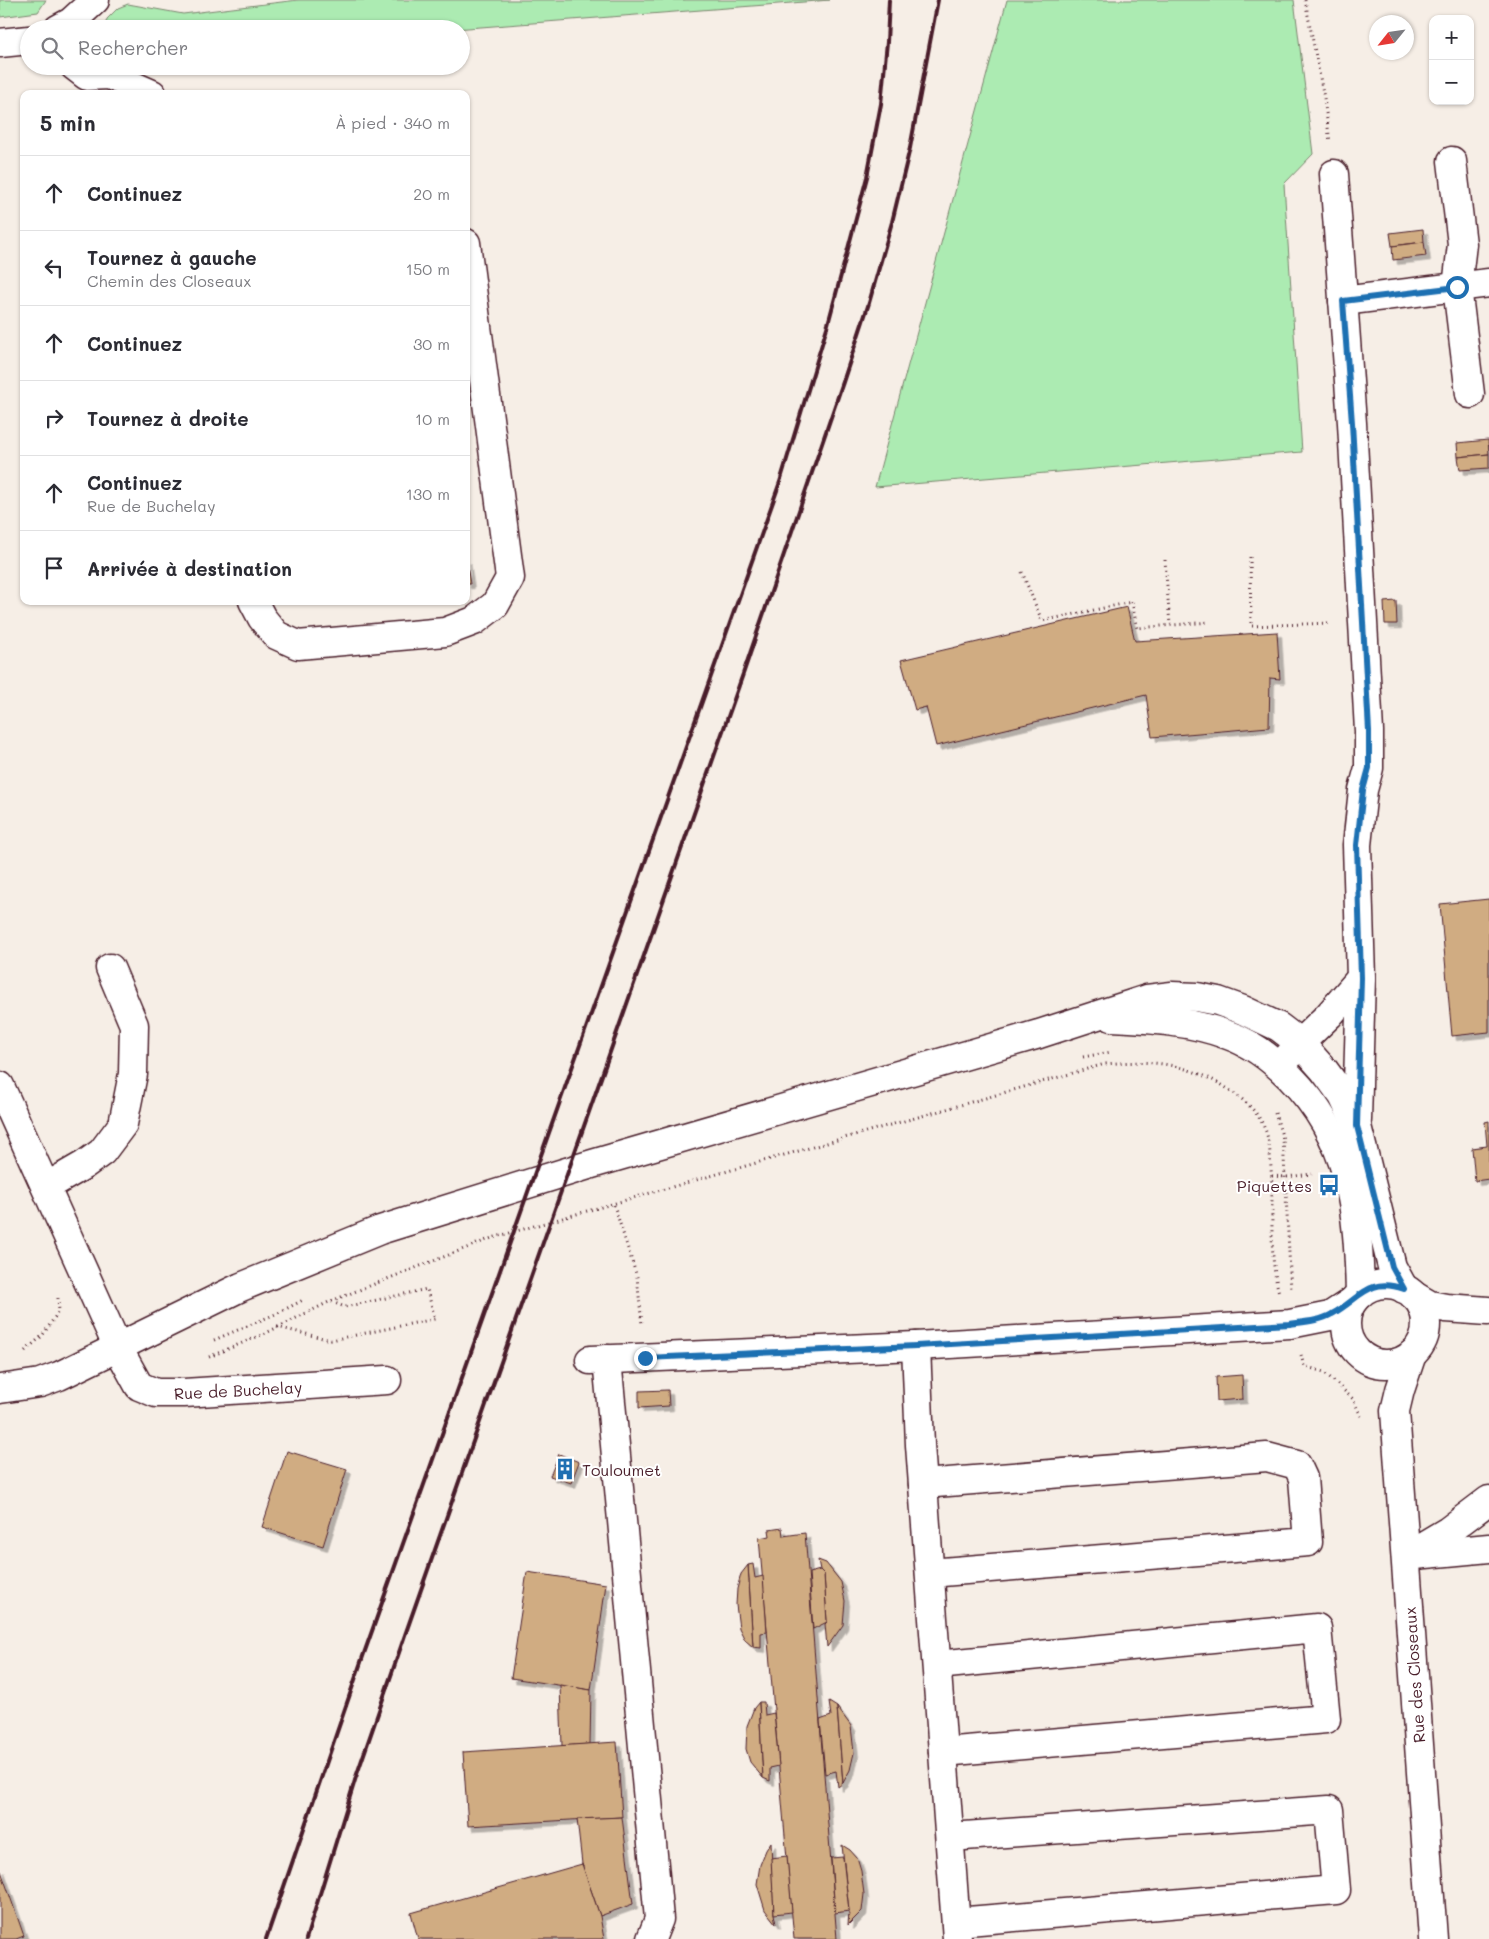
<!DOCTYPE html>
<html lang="fr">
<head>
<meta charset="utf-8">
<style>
  :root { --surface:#fff; --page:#f7f7f7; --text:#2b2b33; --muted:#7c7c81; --line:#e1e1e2 }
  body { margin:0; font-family:Mali,sans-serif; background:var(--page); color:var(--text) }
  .controls { position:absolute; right:15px; top:15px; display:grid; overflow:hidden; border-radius:10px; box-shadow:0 1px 4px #0004 }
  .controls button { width:45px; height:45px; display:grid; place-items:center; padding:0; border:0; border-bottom:1px solid var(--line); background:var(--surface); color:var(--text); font:25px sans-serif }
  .compass { position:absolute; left:1369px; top:15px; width:45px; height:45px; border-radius:50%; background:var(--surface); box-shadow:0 1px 4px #0004; rotate:240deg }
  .stop { position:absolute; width:15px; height:15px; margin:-11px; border:4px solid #1f6fb2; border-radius:50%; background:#fff }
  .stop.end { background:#1f6fb2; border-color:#fff; box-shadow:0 1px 5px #0008 }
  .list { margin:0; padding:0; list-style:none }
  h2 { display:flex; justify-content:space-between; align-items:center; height:65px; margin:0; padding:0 20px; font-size:21px }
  h2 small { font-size:16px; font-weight:400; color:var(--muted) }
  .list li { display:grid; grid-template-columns:32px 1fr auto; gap:15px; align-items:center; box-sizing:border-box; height:75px; padding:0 20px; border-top:1px solid var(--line) }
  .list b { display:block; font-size:19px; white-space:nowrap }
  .list p { margin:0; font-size:16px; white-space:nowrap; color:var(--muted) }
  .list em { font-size:16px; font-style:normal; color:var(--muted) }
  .icon { flex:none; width:28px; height:28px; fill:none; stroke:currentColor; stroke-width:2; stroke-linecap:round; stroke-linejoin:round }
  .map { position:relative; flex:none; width:1489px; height:1939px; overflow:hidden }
  .search { position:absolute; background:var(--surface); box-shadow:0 1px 4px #0004; left:20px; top:20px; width:450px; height:55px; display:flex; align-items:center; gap:12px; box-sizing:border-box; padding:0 18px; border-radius:28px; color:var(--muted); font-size:19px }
  .panel { position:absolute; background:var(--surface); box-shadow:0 1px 4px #0004; left:20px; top:90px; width:450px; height:515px; border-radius:10px }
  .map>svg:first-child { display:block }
  .green { fill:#acebb2; stroke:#7b856e }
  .building { fill:#d0ac82; stroke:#4a1f2b; filter:url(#shadow) }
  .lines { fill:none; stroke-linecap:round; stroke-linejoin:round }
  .minor-casing { stroke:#4a1f2b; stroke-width:31 }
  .path { stroke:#4a1f2b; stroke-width:3; stroke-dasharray:1 4; stroke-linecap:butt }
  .minor { stroke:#fff; stroke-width:28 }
  .rail { stroke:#4a1f2b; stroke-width:4 }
  .route { stroke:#1f6fb2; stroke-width:6 }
  .labels { text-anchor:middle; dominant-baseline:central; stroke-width:4; stroke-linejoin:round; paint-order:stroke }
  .poi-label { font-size:16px; fill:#4a1f2b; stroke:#fff; text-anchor:end }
  .street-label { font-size:16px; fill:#4a1f2b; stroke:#fff }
</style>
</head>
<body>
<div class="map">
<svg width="1489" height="1939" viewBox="0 0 1489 1939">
  <defs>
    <filter id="shadow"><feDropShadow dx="4.5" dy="4.5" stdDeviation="0" flood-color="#0004"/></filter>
  </defs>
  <rect width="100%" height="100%" fill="#f6eee6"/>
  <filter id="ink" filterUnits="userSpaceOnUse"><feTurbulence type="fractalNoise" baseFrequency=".02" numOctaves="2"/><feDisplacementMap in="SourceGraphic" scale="10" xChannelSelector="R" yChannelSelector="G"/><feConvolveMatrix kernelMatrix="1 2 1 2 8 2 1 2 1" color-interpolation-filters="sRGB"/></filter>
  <g filter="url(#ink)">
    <!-- green -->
    <g class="green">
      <path d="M0,0H46L38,12L0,17Z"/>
      <path d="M298,0H830L455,29H104L107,19L118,8L128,4L183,14Z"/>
      <path d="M1007,0H1294L1313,154L1284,184L1302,452L875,487Z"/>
    </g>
    <!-- building -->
    <g class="building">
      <path d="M1423,229L1424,242L1392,246L1390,233Z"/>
      <path d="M1424,242L1426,256L1393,260L1392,246Z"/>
      <path d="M1488,440L1489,454L1458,457L1457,443Z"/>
      <path d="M1489,454V468L1460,470L1458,457Z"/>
      <path d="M466,559L470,584H466Z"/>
      <path d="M1396,601L1397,624H1385L1384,602Z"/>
      <path d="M1127,607L1135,641L1277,632L1280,679L1270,678L1269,727L1152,737L1146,695L936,746L926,707L915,710L901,660Z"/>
      <path d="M1489,899V1032L1452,1036L1440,904Z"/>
      <path d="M1489,1121V1179L1475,1181L1472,1148L1487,1146L1485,1122Z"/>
      <path d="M1242,1375L1243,1399L1217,1401L1216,1377Z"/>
      <path d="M668,1390L669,1406L639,1408V1391Z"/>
      <path d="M287,1451L347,1469L323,1546L262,1527Z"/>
      <path d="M559,1454L579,1462L571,1483L550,1476Z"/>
      <path d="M782,1528L783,1536L805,1533L837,1939H794L759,1538L770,1536L769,1530Z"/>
      <path d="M818,1560L826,1563L841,1582L845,1601L843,1625L827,1647L825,1624L827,1622L824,1574L820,1570Z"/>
      <path d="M753,1564L755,1578L763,1576L767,1632L761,1633V1648L753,1647L748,1565Z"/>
      <path d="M748,1565L753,1647L745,1640L739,1628L736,1605L737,1589L741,1574Z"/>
      <path d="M820,1570L824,1574L827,1622L813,1629L809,1573Z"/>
      <path d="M527,1572L606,1584L591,1690L511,1678Z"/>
      <path d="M560,1685L591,1690L590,1744L562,1746Z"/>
      <path d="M759,1702L763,1778L750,1762L746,1749L747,1726L754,1708Z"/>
      <path d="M759,1702H764L765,1715L774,1713L779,1766L770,1768V1781L763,1778Z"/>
      <path d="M829,1702L837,1707L843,1783L838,1787L836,1771L825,1774L820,1720L831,1716Z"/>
      <path d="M837,1707L851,1726L854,1753L850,1770L843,1783Z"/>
      <path d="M617,1742L622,1817L468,1826L463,1752Z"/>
      <path d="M622,1817L633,1904L600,1916L582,1864L577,1819Z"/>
      <path d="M771,1842L774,1914L776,1924L765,1910L757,1884L760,1865L766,1850Z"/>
      <path d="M842,1845L850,1850L857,1858L861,1871L864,1894L862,1911L848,1925L849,1911Z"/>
      <path d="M787,1856L792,1912L774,1914L771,1858Z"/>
      <path d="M843,1857L849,1911L835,1913L831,1858Z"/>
      <path d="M582,1864L600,1916L604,1939H418L411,1913Z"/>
      <path d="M0,1868L24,1936L16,1939H0Z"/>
    </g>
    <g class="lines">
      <!-- minor casing -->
      <g class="minor-casing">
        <g id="minor">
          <path d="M58,29L71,22L95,0"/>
          <path d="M0,43L29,40"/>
          <path d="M74,66L87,76L109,75L152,94"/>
          <path d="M1452,161L1462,244L1457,287L1470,394"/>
          <path d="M1334,174L1352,423L1369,731V768L1363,790L1357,845L1361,978L1357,1120"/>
          <path d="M1343,301L1489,283"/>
          <path d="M253,601L262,618L276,635L298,645L445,632L474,621L495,605L510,578L466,243"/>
          <path d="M1112,1017C1152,1019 1190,1021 1228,1035C1251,1043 1273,1060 1290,1077C1352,1140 1358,1210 1360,1294"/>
          <path d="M1289,1056L1300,1043L1329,1015L1361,978"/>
          <path d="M0,1086L118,1348L139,1386L156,1393H184L387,1380"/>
          <path d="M46,1187L84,1165L102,1152L123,1124L133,1074L134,1025L110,968"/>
          <circle cx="1386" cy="1324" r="40"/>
          <path d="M1413,1295L1430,1305L1446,1308L1488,1311"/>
          <path d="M916,1346L920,1445L957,1939"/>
          <path d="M1412,1354L1400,1390L1395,1411L1433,1939"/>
          <path d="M607,1359L659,1919L651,1939"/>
          <path d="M590,1360L916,1346L1290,1324L1330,1316L1353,1301"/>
          <path d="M0,1389L40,1383L59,1376L241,1287L380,1230L592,1164L1039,1034L1147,999L1172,996L1197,997L1218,1001L1243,1010L1279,1027L1300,1043L1324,1070L1343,1096L1357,1126L1392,1267L1404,1289"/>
          <path d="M923,1484L1267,1457L1297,1465L1303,1478L1308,1542L930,1573"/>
          <path d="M1415,1555L1489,1548"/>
          <path d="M1406,1556L1448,1531L1489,1500"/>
          <path d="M937,1665L1317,1628L1326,1719L943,1752"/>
          <path d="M950,1837L1329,1810L1336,1890L956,1922"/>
        </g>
      </g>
      <!-- path -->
      <g class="path">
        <path d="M1305,0L1324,98L1330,142"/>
        <path d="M1250,557L1251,626L1330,623"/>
        <path d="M1165,560L1170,625"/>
        <path d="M1022,572L1042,621L1132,602L1137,628L1210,622"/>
        <path d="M1083,1057L1111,1052"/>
        <path d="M1275,1113L1283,1139L1291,1290"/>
        <path d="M1272,1176L1286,1177L1312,1174"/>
        <path d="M614,1205L637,1277L642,1325"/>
        <path d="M277,1327L331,1340L435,1319L427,1289L345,1307L332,1302"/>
        <path d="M214,1340L278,1313L305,1299"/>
        <path d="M25,1351L42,1336L59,1311L58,1298"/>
        <path d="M1301,1355L1304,1366L1324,1372L1353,1399L1361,1416"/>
        <path d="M209,1357L266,1333L331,1301L492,1238L1105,1064C1150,1060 1182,1062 1222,1085C1239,1096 1256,1108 1264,1127C1270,1140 1270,1154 1271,1168C1274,1210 1268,1252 1279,1293"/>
      </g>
      <!-- minor -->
      <use href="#minor" class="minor"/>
      <!-- rail -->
      <g class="rail">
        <path d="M266,1939L361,1662L780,482L828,324L867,177L881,104L887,42L889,0"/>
        <path d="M306,1939L356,1777L405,1635L743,674L843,382L869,303L892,222L910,148L938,0"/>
      </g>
    </g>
  </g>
  <g class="lines" filter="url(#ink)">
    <!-- route -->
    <path class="route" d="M645,1358L916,1346L1290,1324C1304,1322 1320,1321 1332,1314C1360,1299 1368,1276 1404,1289L1392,1267L1357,1126L1361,978L1357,845L1363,790L1369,768V731L1352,423L1343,301L1457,287"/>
  </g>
  <!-- icons -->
  <defs>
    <g id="bus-bare" transform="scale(1.725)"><path d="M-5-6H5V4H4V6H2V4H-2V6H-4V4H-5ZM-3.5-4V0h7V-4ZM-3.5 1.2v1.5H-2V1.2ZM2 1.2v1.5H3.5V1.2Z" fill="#1f6fb2" stroke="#fff" stroke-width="2.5" paint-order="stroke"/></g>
    <g id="building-bare" transform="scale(1.725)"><path d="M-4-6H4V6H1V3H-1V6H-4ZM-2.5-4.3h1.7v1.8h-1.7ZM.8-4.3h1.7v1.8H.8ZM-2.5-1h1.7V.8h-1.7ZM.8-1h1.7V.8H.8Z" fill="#1f6fb2" stroke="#fff" stroke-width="2.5" paint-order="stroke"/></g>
  </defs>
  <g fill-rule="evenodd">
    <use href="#bus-bare" x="1329" y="1185"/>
    <use href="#building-bare" x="565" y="1469"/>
  </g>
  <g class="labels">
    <!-- poi labels -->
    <g class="poi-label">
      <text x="1312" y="1185">Piquettes</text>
      <text x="582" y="1469" text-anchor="start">Touloumet</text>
    </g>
    <!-- street labels -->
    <g class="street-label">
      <text transform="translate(238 1390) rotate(-3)">Rue de Buchelay</text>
      <text transform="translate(1414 1675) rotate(-94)">Rue des Closeaux</text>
    </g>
  </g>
</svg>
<div class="controls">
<button>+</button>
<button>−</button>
</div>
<svg class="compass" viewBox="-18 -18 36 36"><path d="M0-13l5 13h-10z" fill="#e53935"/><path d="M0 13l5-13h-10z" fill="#7c7c81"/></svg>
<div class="stop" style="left:1457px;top:287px"></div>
<div class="stop end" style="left:645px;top:1358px"></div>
<div class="search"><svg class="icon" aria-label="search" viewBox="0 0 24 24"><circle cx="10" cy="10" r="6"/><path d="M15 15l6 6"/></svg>Rechercher</div>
<section class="panel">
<h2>5 min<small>À pied · 340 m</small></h2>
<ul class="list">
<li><svg class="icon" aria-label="ahead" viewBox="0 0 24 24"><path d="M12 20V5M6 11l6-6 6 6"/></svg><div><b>Continuez</b></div><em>20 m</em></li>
<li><svg class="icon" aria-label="left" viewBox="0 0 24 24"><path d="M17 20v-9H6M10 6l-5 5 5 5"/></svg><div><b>Tournez à gauche</b><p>Chemin des Closeaux</p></div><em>150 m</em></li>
<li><svg class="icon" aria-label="ahead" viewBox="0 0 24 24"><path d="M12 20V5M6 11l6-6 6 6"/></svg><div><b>Continuez</b></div><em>30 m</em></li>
<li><svg class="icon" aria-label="right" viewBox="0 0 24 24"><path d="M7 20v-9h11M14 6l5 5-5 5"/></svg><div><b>Tournez à droite</b></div><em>10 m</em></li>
<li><svg class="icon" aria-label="ahead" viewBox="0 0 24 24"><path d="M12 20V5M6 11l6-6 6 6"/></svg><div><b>Continuez</b><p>Rue de Buchelay</p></div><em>130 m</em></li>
<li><svg class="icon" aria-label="arrive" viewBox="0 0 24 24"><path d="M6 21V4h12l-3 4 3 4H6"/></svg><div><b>Arrivée à destination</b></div></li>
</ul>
</section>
</div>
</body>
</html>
